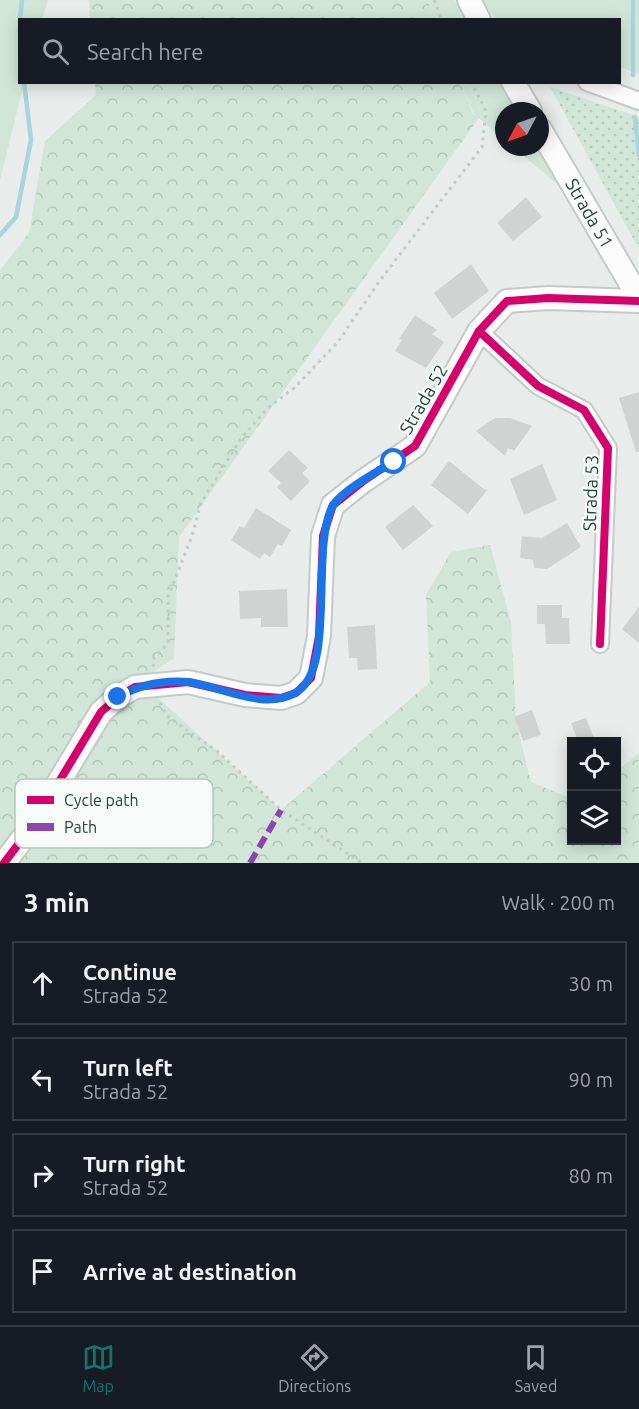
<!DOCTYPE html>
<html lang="en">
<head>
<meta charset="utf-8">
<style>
  :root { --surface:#171b24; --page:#20242c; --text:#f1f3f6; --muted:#9ea1a6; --line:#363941; --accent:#0f766e }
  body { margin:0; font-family:Ubuntu,sans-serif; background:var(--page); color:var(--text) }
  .controls { position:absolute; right:18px; bottom:18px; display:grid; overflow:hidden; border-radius:0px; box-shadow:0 3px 15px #0003 }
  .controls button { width:54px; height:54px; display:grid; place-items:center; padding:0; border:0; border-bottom:2px solid var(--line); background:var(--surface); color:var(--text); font:30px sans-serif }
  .compass { position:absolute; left:495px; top:102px; width:54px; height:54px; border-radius:50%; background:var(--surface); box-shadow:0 3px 15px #0003; rotate:229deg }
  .stop { position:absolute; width:18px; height:18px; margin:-14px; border:4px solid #1a73e8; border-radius:50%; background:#fff }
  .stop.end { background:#1a73e8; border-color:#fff; box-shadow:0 2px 6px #0008 }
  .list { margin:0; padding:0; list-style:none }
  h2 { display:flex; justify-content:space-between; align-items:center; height:78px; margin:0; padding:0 24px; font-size:26px }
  h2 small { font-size:20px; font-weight:400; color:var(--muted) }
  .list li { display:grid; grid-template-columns:39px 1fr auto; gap:18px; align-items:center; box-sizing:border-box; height:84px; margin:0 12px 12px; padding:0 12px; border:2px solid var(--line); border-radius:0px }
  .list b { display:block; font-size:22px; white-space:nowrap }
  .list p { margin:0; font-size:20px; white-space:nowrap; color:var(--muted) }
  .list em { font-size:20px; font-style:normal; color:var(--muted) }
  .icon { flex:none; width:33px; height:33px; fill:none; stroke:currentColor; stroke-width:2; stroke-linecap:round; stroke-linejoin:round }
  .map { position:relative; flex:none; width:639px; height:863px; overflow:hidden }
  .search { position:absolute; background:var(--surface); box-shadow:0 3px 15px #0003; left:18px; right:18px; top:18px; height:66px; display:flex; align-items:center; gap:15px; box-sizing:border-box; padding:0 21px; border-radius:0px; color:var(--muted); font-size:22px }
  .sheet { height:462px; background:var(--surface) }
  nav { display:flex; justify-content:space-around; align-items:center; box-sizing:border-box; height:84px; border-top:2px solid var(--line); background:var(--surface); font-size:16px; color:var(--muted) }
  nav a { display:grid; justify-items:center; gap:3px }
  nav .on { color:var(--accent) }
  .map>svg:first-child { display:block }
  .grass { fill:#d1e6d8 }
  .forest { fill:url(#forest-crowns) }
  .park { fill:url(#park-dots) }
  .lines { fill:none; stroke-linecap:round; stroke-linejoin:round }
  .stream { stroke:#a9d4db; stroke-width:4.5 }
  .building { fill:#cfd4d2 }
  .street-casing { stroke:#c5cac8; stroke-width:20 }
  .secondary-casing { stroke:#c3cbc8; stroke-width:26 }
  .path { stroke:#c3ccca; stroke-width:3; stroke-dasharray:3 4.5; stroke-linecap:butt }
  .street { stroke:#fcfcfc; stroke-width:16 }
  .secondary { stroke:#fcfcfc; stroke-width:22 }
  .quiet { stroke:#8e44ad; stroke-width:6; stroke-dasharray:12 6; stroke-linecap:butt }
  .cycleway-casing { stroke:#f7fbf9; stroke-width:11 }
  .cycleway { stroke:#d6006c; stroke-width:8 }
  .route { stroke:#1a73e8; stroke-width:8 }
  .labels { text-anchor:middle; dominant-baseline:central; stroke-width:4.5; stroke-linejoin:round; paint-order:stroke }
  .street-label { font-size:18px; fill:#24423a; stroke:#f7fbf9 }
  .key { fill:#f7fbf9; stroke:#b8c4c0; stroke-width:1.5 }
  .key-label { font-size:16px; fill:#24423a }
</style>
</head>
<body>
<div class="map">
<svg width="639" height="863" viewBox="0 0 639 863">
  <defs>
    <pattern id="forest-crowns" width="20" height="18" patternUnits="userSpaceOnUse" patternTransform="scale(1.5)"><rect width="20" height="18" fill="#d1e6d8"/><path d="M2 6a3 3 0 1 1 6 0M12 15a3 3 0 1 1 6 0" fill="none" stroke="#b3c6ba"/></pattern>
    <pattern id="park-dots" width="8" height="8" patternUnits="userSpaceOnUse" patternTransform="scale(1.5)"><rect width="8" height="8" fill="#d1e6d8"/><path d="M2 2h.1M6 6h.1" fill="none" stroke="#b3c6ba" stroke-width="1.8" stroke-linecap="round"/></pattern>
  </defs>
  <rect width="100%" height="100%" fill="#e8edeb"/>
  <!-- grass -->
  <g class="grass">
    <path d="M0,0H48L42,19L20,20V82L24,83L0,180Z"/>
    <path d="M428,0H455L463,19H433Z"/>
    <path d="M482,0H639V74L620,67V20L496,19Z"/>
    <path d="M460,83H499L515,111H504V140L474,114Z"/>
    <path d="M513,147H536L557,184Z"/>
  </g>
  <!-- forest -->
  <g class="forest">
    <path d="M89,0H428L433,19H90Z"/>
    <path d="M95,83H460L473,114L479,118L179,537L174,658L153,672L133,680L0,854V270L29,233L45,141L96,95Z"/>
    <path d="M490,545L511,622L516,722L531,782L571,798L572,840H616L617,771L639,753V863H16L113,712L138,697L153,693L281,810L430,682L426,595L451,552Z"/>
  </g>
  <!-- park -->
  <path class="park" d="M550,87L639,117V249Z"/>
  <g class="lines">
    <!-- stream -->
    <g class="stream">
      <path d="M633,0V75"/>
      <path d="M20,20V49"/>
      <path d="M20,20L22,0"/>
      <path d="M635,117L639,155"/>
      <path d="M0,235L16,217L31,140L24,82"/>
    </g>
  </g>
  <!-- building -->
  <g class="building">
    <path d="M526,197L542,217L513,241L497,223Z"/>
    <path d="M471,264L489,291L452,319L434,293Z"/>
    <path d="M415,315L437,330L432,334L444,342L426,368L395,351L402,340L399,339Z"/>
    <path d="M639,392V452H636L619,398Z"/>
    <path d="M495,418H510L532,426L514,451L508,448L505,456L476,431Z"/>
    <path d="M289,450L308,468L302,473L310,481L291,501L277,487L281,483L268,471Z"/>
    <path d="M449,461L485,490L488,489L468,514L431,485Z"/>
    <path d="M542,464L557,500L524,515L510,479Z"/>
    <path d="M413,505L433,526L403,550L385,527Z"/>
    <path d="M256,508L291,530L282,546L278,544L270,557L264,553L260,559L231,540L240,526L244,528Z"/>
    <path d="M567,523L581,547L547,569L534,568L533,560L520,558L522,536L542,538Z"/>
    <path d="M287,589L288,627H261V618L240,619L239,591Z"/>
    <path d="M537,605H562V618H569L570,644H546L545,624H537Z"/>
    <path d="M639,607V643L622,629Z"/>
    <path d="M375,625L377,669L358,670L357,658H349L347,627Z"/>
    <path d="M532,710L541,735L523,741L514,717Z"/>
    <path d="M586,718L595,741H578L571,723Z"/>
  </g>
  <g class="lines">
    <!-- street casing -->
    <g class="street-casing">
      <g id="street">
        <path d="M587,82L639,101"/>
        <path d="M479,331L538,386L584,410L608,448L600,644"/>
      </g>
    </g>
    <!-- secondary casing -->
    <g class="secondary-casing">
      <g id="secondary">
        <path d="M469,0L479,20"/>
        <path d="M513,82L530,111"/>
        <path d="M540,129L639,298"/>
        <path d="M4,863L33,825L101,712L118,697L135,687L188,682L245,695L281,698L296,693L311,678L319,636L323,536L333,505L362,482L415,446L479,331L507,301L548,298L639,301"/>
      </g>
    </g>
    <!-- path -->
    <g class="path">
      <path d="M434,0L442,20"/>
      <path d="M153,667L154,658L168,643V597L192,536L201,503L242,437L268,408L294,388L338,342L381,279L482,147L486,111L471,82"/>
      <path d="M160,703L167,716L218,752L281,810L362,863"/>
    </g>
    <!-- street -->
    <use href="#street" class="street"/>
    <!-- secondary -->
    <use href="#secondary" class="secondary"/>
    <!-- quiet -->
    <path class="quiet" d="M250,863L281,810"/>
    <!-- cycleway casing -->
    <g class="cycleway-casing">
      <g id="cycleway">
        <path d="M479,331L538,386L584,410L608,448L600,644"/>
        <path d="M4,863L33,825L101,712L118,697L135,687L188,682L245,695L281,698L296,693L311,678L319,636L323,536L333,505L362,482L415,446L479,331L507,301L548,298L639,301"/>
      </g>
    </g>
    <!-- cycleway -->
    <use href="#cycleway" class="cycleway"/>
  </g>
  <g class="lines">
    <!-- route -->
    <path class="route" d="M118,697C139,685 163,680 188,682C221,686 262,711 295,693C337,671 310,552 332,507C341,491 378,471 394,462"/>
  </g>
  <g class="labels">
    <!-- street labels -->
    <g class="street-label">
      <text transform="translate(590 213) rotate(60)">Strada 51</text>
      <text transform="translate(423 399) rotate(-60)">Strada 52</text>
      <text transform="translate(590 493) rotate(-88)">Strada 53</text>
    </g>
  </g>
  <!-- legend -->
  <rect x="15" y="779" width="198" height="69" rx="9" class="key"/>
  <rect x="27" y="796" width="27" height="8" fill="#d6006c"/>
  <rect x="27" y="823" width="27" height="8" fill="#8e44ad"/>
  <g class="key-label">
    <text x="64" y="806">Cycle path</text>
    <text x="64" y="833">Path</text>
  </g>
</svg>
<div class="controls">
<button><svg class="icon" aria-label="locate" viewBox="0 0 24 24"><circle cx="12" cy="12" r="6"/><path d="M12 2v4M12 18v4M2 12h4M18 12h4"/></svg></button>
<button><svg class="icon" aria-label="layers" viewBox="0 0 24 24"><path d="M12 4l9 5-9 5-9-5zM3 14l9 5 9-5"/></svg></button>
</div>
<svg class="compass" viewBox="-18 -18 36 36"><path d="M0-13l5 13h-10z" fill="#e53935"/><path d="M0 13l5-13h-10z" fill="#9ea1a6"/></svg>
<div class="stop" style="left:394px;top:462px"></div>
<div class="stop end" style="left:118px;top:697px"></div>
<div class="search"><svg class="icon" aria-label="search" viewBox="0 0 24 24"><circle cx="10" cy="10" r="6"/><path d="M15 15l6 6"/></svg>Search here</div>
</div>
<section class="sheet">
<h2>3 min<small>Walk · 200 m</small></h2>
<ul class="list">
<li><svg class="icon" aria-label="ahead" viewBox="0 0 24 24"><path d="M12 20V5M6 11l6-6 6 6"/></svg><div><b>Continue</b><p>Strada 52</p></div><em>30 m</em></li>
<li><svg class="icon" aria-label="left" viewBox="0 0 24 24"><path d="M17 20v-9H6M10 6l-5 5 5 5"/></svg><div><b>Turn left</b><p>Strada 52</p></div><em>90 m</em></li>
<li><svg class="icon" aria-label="right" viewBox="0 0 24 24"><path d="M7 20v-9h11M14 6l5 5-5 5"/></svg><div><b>Turn right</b><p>Strada 52</p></div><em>80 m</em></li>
<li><svg class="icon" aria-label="arrive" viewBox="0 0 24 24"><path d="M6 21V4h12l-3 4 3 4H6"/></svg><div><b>Arrive at destination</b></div></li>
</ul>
</section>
<nav>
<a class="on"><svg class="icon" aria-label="map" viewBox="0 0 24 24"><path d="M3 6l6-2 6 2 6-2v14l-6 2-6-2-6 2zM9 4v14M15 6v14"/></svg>Map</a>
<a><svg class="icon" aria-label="directions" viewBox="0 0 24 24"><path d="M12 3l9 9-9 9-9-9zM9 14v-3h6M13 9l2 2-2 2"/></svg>Directions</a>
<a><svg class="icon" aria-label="saved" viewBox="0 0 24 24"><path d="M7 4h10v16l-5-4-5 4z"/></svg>Saved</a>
</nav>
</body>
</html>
